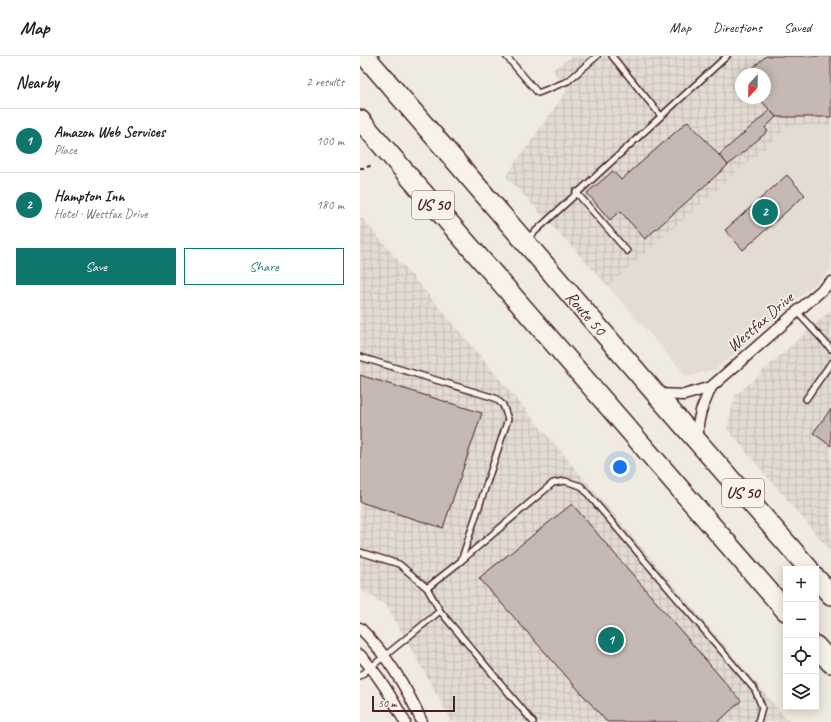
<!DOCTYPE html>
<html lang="en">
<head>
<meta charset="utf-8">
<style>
  :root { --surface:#fff; --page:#f2f2f2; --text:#222; --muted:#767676; --line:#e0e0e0; --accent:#0f766e }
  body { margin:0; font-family:Caveat,sans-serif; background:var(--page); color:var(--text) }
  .controls { position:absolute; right:12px; bottom:12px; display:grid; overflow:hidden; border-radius:0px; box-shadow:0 2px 10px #0003 }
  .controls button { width:36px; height:36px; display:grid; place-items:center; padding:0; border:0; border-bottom:1px solid var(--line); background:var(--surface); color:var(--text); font:20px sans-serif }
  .compass { position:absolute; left:375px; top:12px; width:36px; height:36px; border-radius:50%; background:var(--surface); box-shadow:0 2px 10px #0003; rotate:202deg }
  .scale { position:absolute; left:12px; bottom:10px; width:83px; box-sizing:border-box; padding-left:4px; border:2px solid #4a1f2b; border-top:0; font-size:11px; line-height:14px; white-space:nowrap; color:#4a1f2b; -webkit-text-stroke:3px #f7f3e8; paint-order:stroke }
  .you { position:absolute; left:260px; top:411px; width:14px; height:14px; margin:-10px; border:3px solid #fff; border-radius:50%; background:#1a73e8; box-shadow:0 0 0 6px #1a73e833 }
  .badge { display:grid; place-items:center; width:26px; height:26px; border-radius:50%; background:var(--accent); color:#fff; font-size:13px; font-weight:700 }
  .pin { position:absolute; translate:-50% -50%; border:2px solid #fff; box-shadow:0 1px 4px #0006 }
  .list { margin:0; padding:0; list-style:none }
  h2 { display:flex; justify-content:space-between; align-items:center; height:52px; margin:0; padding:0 16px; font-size:17px }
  h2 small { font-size:13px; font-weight:400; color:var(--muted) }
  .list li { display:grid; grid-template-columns:26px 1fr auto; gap:12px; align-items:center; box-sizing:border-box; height:64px; padding:0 16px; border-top:1px solid var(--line) }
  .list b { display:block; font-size:15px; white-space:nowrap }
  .list p { margin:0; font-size:13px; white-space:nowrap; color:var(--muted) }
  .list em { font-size:13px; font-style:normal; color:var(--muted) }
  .actions { display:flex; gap:8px; padding:12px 16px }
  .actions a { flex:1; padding:9px 0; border:1px solid var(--accent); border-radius:0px; text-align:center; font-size:14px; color:var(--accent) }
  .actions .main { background:var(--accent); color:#fff }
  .icon { flex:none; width:22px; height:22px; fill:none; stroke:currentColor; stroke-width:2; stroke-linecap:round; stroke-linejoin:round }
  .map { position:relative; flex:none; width:471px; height:666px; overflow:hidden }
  header { display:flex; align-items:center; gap:24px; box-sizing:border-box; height:56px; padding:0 20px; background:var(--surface); border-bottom:1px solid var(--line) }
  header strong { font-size:19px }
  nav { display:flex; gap:22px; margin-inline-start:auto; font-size:14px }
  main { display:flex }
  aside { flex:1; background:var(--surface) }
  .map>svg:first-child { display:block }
  .built { fill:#e3dcd2 }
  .industrial { fill:url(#industrial-grid); fill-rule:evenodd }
  .building { fill:#c6b8b3; stroke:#4a1f2b }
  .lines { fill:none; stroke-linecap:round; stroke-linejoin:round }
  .lane-casing { stroke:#4a1f2b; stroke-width:8 }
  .street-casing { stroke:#4a1f2b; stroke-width:13 }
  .highway-casing { stroke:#4a1f2b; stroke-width:22 }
  .path { stroke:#4a1f2b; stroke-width:2; stroke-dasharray:4 3; stroke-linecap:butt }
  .lane { stroke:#f7f3e8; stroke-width:5 }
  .street { stroke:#f7f3e8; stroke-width:10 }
  .highway { stroke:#f7f3e8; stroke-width:19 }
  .labels { text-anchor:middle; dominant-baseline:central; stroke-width:3.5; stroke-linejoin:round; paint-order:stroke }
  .shield { fill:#f7f3e8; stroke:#7e5f64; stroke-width:1 }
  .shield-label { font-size:16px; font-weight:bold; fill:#4a1f2b }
  .street-label { font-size:17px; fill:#4a1f2b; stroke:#f7f3e8 }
</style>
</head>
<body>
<header>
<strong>Map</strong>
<nav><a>Map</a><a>Directions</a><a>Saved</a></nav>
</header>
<main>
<aside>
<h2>Nearby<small>2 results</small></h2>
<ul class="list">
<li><span class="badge">1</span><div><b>Amazon Web Services</b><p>Place</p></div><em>100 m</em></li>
<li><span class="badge">2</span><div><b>Hampton Inn</b><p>Hotel · Westfax Drive</p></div><em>180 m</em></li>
</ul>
<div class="actions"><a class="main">Save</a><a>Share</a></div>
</aside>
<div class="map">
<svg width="471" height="666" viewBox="0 0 471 666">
  <defs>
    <pattern id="industrial-grid" width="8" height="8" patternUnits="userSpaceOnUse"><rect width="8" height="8" fill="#e3dcd2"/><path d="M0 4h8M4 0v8" fill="none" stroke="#c4bcb4"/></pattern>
  </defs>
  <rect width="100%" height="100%" fill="#f0ebe0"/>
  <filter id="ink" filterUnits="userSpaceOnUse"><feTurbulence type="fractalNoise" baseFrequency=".025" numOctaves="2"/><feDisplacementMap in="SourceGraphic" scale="8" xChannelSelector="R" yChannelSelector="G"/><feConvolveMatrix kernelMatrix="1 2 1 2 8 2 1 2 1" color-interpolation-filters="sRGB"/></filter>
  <g filter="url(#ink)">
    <!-- built -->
    <path class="built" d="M431,69H471V214L356,313L327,321L248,230Z"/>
    <!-- industrial -->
    <g class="industrial">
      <path d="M213,0H471V69H431L248,230L146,120L208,33L192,14ZM381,18H405V42H381Z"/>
      <path d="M0,160L73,244L429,666H92L27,550L0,533Z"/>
      <path d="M471,254V496L367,373L375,340Z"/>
    </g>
    <!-- building -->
    <g class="building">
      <path d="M406,0H471V61H416L399,42H405V18H386Z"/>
      <path d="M410,54L416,61L405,72L408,75L368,109L359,99Z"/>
      <path d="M328,65L368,109L285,183L260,155L250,164L227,137L253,115L261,124Z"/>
      <path d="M427,119L445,139L383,194L365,174Z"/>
      <path d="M0,319L122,357L83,472L0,446Z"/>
      <path d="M471,353V390L453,377Z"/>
      <path d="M212,448L381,645L358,666H247L119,522Z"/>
    </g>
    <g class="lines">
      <!-- lane casing -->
      <g class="lane-casing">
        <g id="lane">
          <path d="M146,0L178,37L208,25L237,0"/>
          <path d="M252,0L301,60"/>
          <path d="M216,136L267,195"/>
          <path d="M167,183L367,0"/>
          <path d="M437,256L471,293"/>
          <path d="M0,301L135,342L143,349L148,363L101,505L67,532L39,508L0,496"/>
          <path d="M446,343L471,307"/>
          <path d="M101,505L193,427L205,425L221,430L395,634L402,651L398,666"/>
          <path d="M67,532L80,555"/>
          <path d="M0,620L80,555L173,666"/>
        </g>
      </g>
      <!-- street casing -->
      <g class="street-casing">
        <g id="street">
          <path d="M296,338L324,339L351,331L471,226"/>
          <path d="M338,385V368L341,355L351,331"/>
          <path d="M0,572C26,598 47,632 62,666"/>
          <path d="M0,599C19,619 32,642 45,666"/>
        </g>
      </g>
      <!-- highway casing -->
      <g class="highway-casing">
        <g id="highway">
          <path id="s1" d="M5,0L296,338L449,513"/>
          <path d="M0,64L426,555"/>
          <path d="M456,522L471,539"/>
          <path d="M456,590L471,607"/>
        </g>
      </g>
      <!-- path -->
      <path class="path" d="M0,112H4L13,109"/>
      <!-- lane -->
      <use href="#lane" class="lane"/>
      <!-- street -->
      <use href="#street" class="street"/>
      <!-- highway -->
      <use href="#highway" class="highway"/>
    </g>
  </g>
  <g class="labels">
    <!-- shield labels -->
    <g class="shield">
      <rect x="52" y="135" width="42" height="28" rx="3"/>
      <rect x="362" y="423" width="42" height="28" rx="3"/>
    </g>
    <g class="shield-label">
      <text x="73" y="149">US 50</text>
      <text x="383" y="437">US 50</text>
    </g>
    <!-- street labels -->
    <g class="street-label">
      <text stroke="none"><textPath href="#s1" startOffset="339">Route 50</textPath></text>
      <text transform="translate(400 266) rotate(-41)">Westfax Drive</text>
    </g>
  </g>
</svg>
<div class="controls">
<button>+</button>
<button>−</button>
<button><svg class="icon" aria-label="locate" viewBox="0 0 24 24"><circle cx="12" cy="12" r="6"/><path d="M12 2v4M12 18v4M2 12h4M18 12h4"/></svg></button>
<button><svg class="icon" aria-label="layers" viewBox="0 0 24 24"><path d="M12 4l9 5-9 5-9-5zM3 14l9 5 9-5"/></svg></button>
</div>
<svg class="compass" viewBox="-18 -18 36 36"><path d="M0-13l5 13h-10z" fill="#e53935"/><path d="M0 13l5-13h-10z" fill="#767676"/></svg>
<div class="scale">50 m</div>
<div class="you"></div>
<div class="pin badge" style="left:251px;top:584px">1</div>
<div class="pin badge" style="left:405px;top:156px">2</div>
</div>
</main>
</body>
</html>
